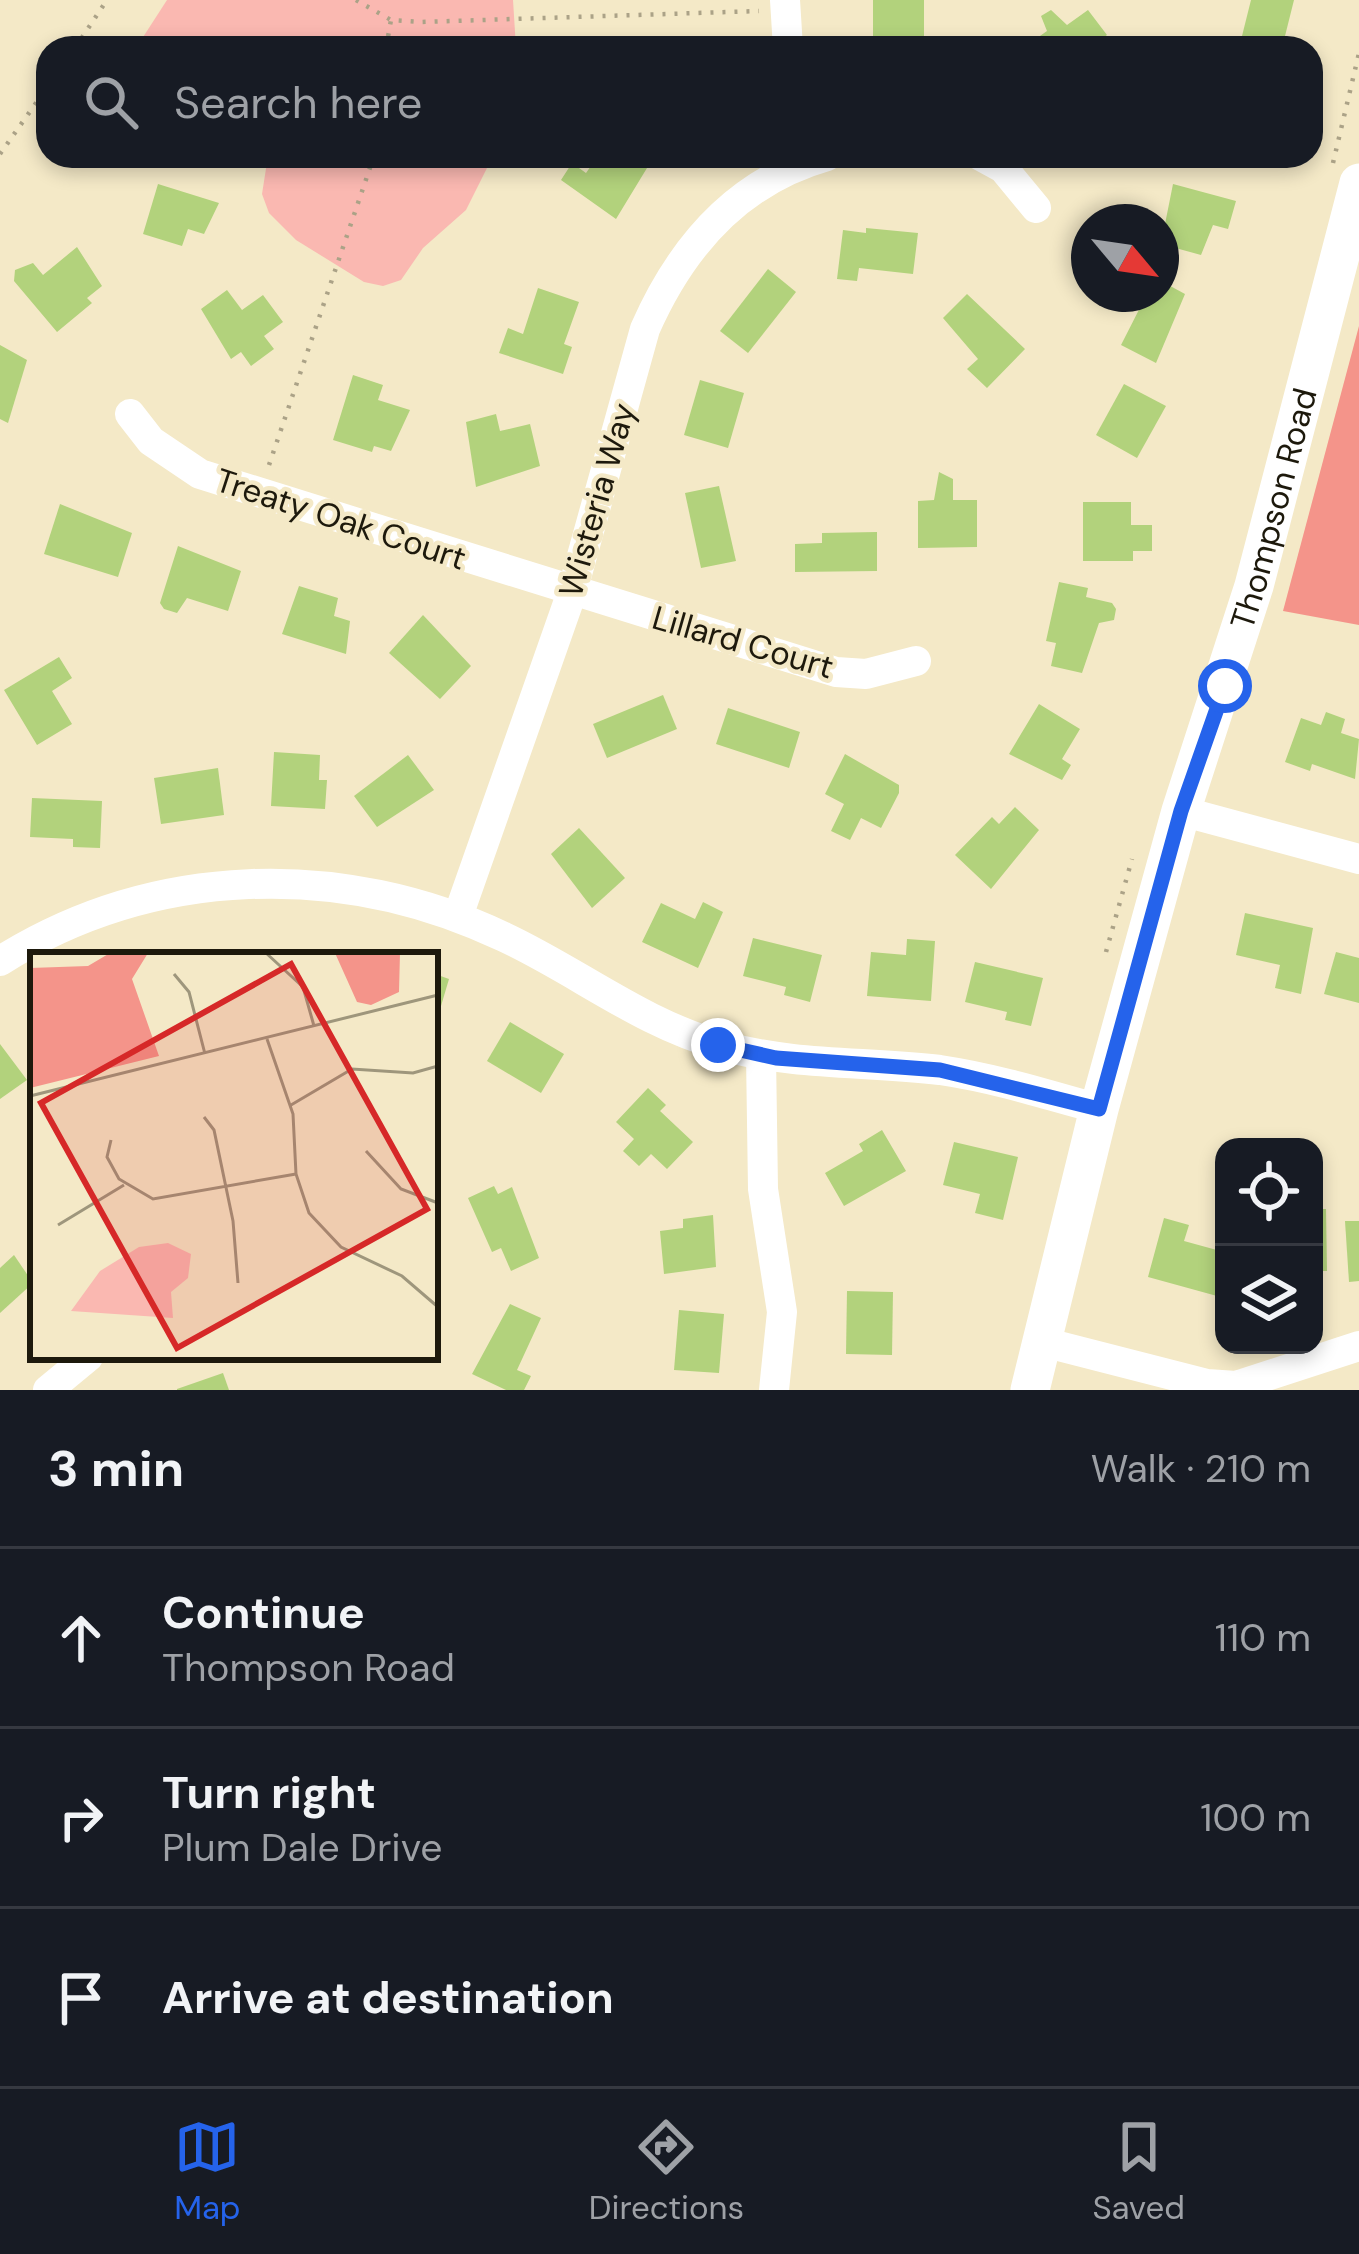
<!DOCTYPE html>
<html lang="en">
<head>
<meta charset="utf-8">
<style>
  :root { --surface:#171b24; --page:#242831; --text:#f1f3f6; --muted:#9ea1a6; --line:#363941; --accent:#2563eb }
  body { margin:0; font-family:"DM Sans",sans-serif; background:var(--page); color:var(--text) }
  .controls { position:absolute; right:36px; bottom:36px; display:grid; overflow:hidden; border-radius:24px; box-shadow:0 6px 18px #0003 }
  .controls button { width:108px; height:108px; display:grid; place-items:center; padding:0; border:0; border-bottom:3px solid var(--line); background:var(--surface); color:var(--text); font:60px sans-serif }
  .compass { position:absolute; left:1071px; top:204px; width:108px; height:108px; border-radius:50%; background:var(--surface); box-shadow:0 6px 18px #0003; rotate:119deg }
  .stop { position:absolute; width:36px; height:36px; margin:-27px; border:9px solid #2563eb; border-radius:50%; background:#fff }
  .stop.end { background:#2563eb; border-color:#fff; box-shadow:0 3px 12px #0008 }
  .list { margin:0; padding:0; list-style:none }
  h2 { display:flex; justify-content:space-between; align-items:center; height:156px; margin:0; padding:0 48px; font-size:51px }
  h2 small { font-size:39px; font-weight:400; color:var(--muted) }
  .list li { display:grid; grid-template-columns:78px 1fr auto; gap:36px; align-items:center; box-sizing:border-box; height:180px; padding:0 48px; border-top:3px solid var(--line) }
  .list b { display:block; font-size:45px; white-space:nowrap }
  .list p { margin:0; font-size:39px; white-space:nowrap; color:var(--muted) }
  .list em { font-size:39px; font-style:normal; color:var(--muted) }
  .icon { flex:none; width:66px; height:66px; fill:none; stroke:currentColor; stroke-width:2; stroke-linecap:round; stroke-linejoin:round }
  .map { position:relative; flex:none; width:1359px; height:1390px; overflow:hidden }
  .search { position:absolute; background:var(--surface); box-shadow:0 6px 18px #0003; left:36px; right:36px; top:36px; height:132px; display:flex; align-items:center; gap:30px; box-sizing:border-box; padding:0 42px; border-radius:36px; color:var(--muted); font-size:45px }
  .sheet { height:696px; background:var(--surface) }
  nav { display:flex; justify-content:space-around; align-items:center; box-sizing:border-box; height:168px; border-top:3px solid var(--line); background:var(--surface); font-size:33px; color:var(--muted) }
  nav a { display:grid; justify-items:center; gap:6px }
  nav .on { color:var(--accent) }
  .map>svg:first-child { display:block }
  .green { fill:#fab8b1 }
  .forest { fill:#f4948a }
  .building { fill:#b2d27c }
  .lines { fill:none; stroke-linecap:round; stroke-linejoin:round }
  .path { stroke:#aba287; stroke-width:4.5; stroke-dasharray:3 9; stroke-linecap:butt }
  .minor { stroke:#fff; stroke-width:30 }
  .tertiary { stroke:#fff; stroke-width:39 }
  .route { stroke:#2563eb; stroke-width:15 }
  .labels { text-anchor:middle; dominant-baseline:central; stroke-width:9; stroke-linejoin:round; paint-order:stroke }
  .street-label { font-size:33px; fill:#1d190c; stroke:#f4e9c7 }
  .inset-road { fill:none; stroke:#9e967c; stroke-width:3 }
  .view { fill:#d62828; fill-opacity:0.15; stroke:#d62828; stroke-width:6 }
  .inset-edge { fill:none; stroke:#1d190c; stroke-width:6 }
</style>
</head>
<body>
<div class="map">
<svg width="1359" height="1390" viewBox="0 0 1359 1390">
  <rect width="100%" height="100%" fill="#f4e9c7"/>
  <!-- green -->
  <g class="green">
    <path d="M167,0H513L516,48H136Z"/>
    <path d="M268,156H493L466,210L423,248L401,280L383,286L364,282L296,240L269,213L262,194Z"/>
  </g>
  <!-- forest -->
  <path class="forest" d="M1359,326V625L1283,611Z"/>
  <!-- building -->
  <g class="building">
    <path d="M873,0H924V48H881V37H873Z"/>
    <path d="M1251,0H1294L1282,48H1239Z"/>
    <path d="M1051,10L1067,25L1088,10L1107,35L1089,48H1023L1047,31L1041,16Z"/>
    <path d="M598,156H630L647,168L616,219L561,180L572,163L586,173Z"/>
    <path d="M158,184L219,203L204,234L188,229L182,246L143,234Z"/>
    <path d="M1173,184L1236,201L1228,229L1213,225L1201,255L1161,244Z"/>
    <path d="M866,228L918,233L913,274L859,268L857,281L837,279L843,230L866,233Z"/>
    <path d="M77,247L102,286L87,298L92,303L57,332L14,281L15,270L33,263L43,275Z"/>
    <path d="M768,269L796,292L748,353L720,331Z"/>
    <path d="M1161,281L1185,294L1156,363L1121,345L1147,294H1161Z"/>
    <path d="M538,288L579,302L564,344L572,347L563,374L499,353L508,328L523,334Z"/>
    <path d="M227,290L242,310L263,295L283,322L264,336L274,349L251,366L241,352L231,359L201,309Z"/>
    <path d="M967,294L1025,349L987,388L967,369L978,359L943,318Z"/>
    <path d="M0,345L27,360L8,423L0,419Z"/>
    <path d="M353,375L383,385L378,400L410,410L391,451L374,446L372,452L333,440Z"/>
    <path d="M700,380L744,393L728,448L684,435Z"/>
    <path d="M1124,384L1166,406L1137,458L1096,435Z"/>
    <path d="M496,414L500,431L530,424L540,466L476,487L466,422Z"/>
    <path d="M939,472L953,479V500H977V547L918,548V501L934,500Z"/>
    <path d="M719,486L736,561L701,568L685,493Z"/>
    <path d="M1083,502H1131V525H1152V551H1133V561H1083Z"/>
    <path d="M60,504L132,533L118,577L44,554Z"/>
    <path d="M877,532V571L795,572V544L822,543V533Z"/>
    <path d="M178,546L241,571L228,611L187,598L177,613L164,609L160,603Z"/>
    <path d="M1059,582L1088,588L1086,597L1112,603L1116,609L1114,620L1099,623L1082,673L1051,666L1056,643L1046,641Z"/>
    <path d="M299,586L338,598L334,616L350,621L346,654L282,634Z"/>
    <path d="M423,615L471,666L440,699L389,653Z"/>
    <path d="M59,657L72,678L52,691L72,724L37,745L4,690Z"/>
    <path d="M663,695L677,729L607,758L593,724Z"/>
    <path d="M1039,704L1080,729L1062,759L1071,765L1062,780L1009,754Z"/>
    <path d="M728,708L800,732L789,768L716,744Z"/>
    <path d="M1326,712L1345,719L1341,733L1359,739L1355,779L1312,764L1310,771L1285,762L1301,718L1321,725Z"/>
    <path d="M274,752L320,755L319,780H327L325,809L271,806Z"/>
    <path d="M845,754L899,785V793L881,828L861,818L850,840L831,831L844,804L825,794Z"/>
    <path d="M408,755L434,790L377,827L354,796Z"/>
    <path d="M218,768L224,815L161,824L154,778Z"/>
    <path d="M32,798L102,801L100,848L73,847V839L30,837Z"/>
    <path d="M1015,807L1039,830L991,889L955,855L992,817L999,824Z"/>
    <path d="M579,828L625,878L592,908L551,854Z"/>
    <path d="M703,902L723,912L698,968L642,942L661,903L695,919Z"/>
    <path d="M1245,913L1313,928L1301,994L1275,988L1280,965L1236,955Z"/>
    <path d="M753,938L822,955L810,1002L784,995L786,987L743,976Z"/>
    <path d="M907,939L935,941L931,1001L867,996L871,952L906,955Z"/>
    <path d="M1336,952L1359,958V1003L1324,994Z"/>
    <path d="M975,962L1043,978L1031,1026L1005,1020L1007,1012L965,1002Z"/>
    <path d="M435,974L449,979L436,1023H435Z"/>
    <path d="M510,1022L564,1054L541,1093L487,1061Z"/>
    <path d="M0,1044L27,1080L0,1099Z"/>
    <path d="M648,1088L666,1105L660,1111L693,1142L667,1169L651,1154L639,1166L623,1151L634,1139L616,1122Z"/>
    <path d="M882,1130L906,1171L844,1206L825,1173L863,1151L859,1144Z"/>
    <path d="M954,1142L1018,1157L1003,1220L975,1213L980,1194L943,1185Z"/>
    <path d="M494,1186L498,1194L512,1187L539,1258L511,1271L501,1248L492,1252L468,1198Z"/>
    <path d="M1314,1209H1326L1327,1271H1314Z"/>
    <path d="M713,1215L716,1267L664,1274L660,1231L683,1228V1219Z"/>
    <path d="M1164,1218L1189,1225L1184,1241L1224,1252L1217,1296L1148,1277Z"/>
    <path d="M1345,1221H1359V1281L1349,1282Z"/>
    <path d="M14,1255L33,1283L0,1313V1268Z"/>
    <path d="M847,1291L893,1292L892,1355L846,1354Z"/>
    <path d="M510,1304L541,1318L517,1370L531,1376L524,1390H506L472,1374Z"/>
    <path d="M679,1310L724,1314L719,1373L674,1370Z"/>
    <path d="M223,1373L229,1390H177V1389Z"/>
  </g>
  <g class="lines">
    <!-- path -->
    <g class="path">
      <path d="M356,0L391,20L421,22L759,11"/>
      <path d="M75,48L107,0"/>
      <path d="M386,48L391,20"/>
      <path d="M0,154L48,86"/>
      <path d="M1333,163L1359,53"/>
      <path d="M269,465L374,156"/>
      <path d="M1106,952L1132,859"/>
    </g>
    <!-- minor -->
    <g class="minor">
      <path d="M785,0L788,48"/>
      <path d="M981,156L1003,168L1036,208"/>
      <path d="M130,414L151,441L200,474L836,672L866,674L916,661"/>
      <path d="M1181,811L1359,859"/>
      <path d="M458,916L572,592L645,329C681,247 738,181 827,156"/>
      <path d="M0,961C153,865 342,860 504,937C579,972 642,1024 723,1046C795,1066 867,1061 940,1070C994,1078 1046,1094 1099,1109"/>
      <path d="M761,1055L763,1189L782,1312L774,1390"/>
      <path d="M1043,1342L1207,1384L1236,1386L1359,1346"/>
      <path d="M48,1390L88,1357"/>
    </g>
    <!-- tertiary -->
    <path class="tertiary" id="s1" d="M1030,1390L1099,1109L1181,811L1254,586L1359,183"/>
  </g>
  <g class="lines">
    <!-- route -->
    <path class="route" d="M718,1045L776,1058L940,1070L1099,1109L1181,811L1225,686"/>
  </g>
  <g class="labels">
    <!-- street labels -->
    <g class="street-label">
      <text transform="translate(597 500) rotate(-74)">Wisteria Way</text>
      <text stroke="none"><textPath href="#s1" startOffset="915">Thompson Road</textPath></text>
      <text transform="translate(341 519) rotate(18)">Treaty Oak Court</text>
      <text transform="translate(743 642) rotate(16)">Lillard Court</text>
    </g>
  </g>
  <!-- overview -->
  <g transform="translate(30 952)">
    <rect width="408" height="408" fill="#f4e9c7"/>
    <path d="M138,291L161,302L158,326L141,340L143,366L41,359L70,319L109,295Z" fill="#fab8b1"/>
    <path d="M80,1H118L102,27L129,104L0,136V16L58,14ZM305,1H370L369,40L341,53L327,50Z" fill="#f4948a"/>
    <path class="inset-road" d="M236,1L273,35L284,74M144,22L159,40L175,102M237,87L263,162L266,222L279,261L311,295L372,324L408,355M0,144L408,43M261,153L322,117L383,121L408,114M174,165L184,178L203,269L208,331M81,188L77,205L89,227L123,247L266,222M336,199L371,237L408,251M28,273L94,233"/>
    <path class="view" d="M261,12L397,257L147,396L11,151Z"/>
    <rect width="408" height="408" class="inset-edge"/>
  </g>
</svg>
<div class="controls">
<button><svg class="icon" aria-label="locate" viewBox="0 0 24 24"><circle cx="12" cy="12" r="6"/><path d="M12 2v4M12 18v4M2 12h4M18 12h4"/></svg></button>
<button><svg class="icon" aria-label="layers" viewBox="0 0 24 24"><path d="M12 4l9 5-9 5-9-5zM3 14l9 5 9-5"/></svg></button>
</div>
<svg class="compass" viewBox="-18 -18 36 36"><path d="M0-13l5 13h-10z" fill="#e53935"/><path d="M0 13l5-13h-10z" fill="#9ea1a6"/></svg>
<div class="stop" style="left:1225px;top:686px"></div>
<div class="stop end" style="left:718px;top:1045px"></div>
<div class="search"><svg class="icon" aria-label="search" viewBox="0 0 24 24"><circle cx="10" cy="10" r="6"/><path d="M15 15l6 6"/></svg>Search here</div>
</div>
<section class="sheet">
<h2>3 min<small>Walk · 210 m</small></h2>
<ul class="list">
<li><svg class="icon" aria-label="ahead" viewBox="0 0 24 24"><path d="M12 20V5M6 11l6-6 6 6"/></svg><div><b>Continue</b><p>Thompson Road</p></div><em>110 m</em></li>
<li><svg class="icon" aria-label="right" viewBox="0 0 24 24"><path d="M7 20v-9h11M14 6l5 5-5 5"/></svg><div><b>Turn right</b><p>Plum Dale Drive</p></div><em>100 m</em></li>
<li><svg class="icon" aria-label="arrive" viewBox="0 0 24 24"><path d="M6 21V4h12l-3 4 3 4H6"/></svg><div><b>Arrive at destination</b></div></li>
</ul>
</section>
<nav>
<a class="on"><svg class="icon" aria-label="map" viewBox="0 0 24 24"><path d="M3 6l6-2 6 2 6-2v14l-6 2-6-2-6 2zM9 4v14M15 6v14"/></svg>Map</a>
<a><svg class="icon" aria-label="directions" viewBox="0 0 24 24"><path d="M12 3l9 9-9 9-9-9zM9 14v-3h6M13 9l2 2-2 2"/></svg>Directions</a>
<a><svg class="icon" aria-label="saved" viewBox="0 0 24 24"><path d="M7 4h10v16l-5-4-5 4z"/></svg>Saved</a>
</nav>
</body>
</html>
